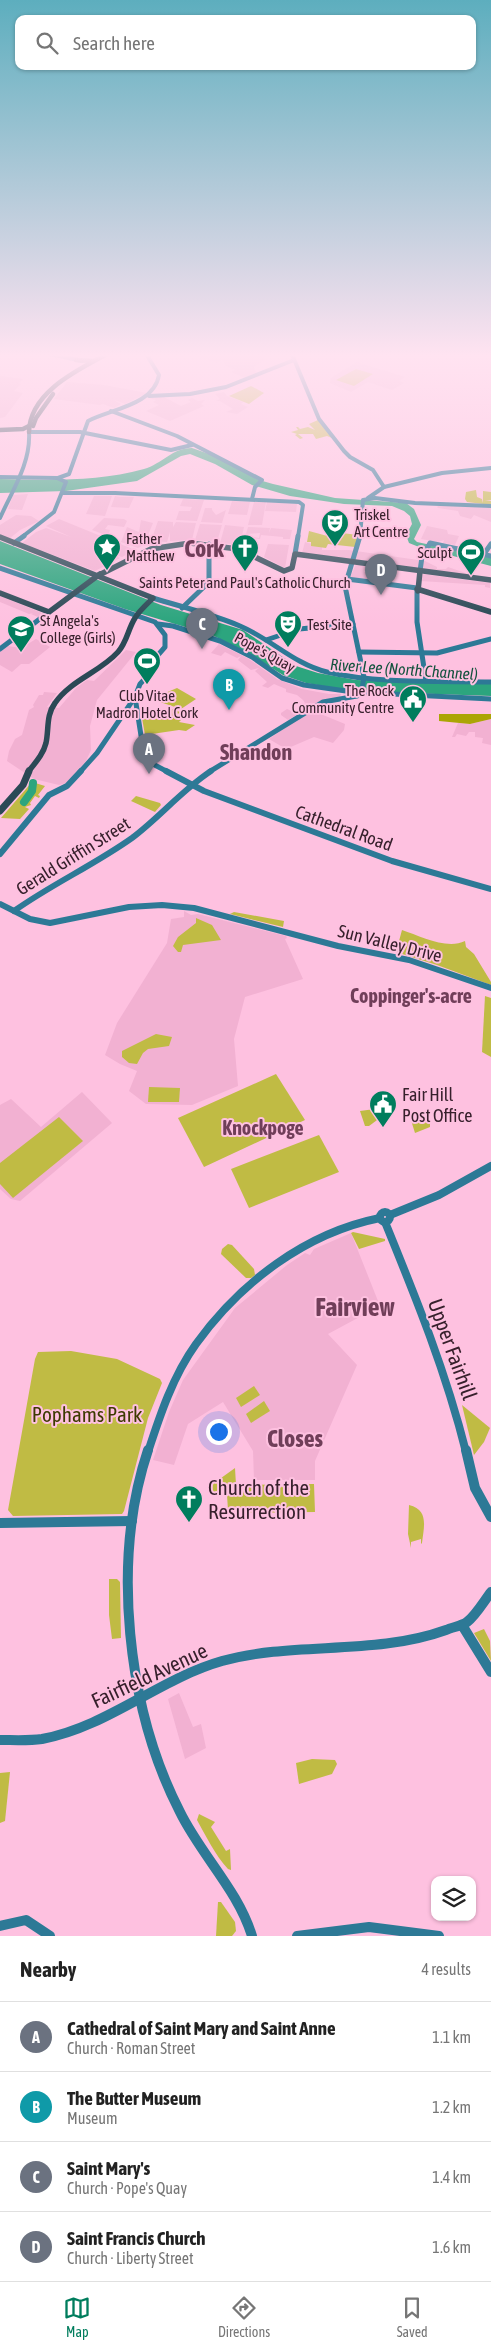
<!DOCTYPE html>
<html lang="en">
<head>
<meta charset="utf-8">
<style>
  :root { --surface:#fff; --page:#f2f2f2; --text:#222; --muted:#767676; --line:#e0e0e0; --accent:#007d5d }
  body { margin:0; font-family:"Asap Condensed",sans-serif; background:var(--page); color:var(--text) }
  .controls { position:absolute; right:15px; bottom:15px; display:grid; overflow:hidden; border-radius:10px; box-shadow:0 1px 4px #0004 }
  .controls button { width:45px; height:45px; display:grid; place-items:center; padding:0; border:0; border-bottom:1px solid var(--line); background:var(--surface); color:var(--text); font:25px sans-serif }
  .you { position:absolute; left:218px; top:1431px; width:18px; height:18px; margin:-12px; border:4px solid #fff; border-radius:50%; background:#1a73e8; box-shadow:0 0 0 8px #1a73e833 }
  .badge { display:grid; place-items:center; width:32px; height:32px; border-radius:50%; background:var(--accent); color:#fff; font-size:16px; font-weight:700 }
  .pin { position:absolute; translate:-50% -41px; filter:drop-shadow(0 1px 2px #0008) }
  .pin::after { content:''; position:absolute; top:26px; width:18px; height:15px; background:inherit; clip-path:polygon(0 0,100% 0,50% 100%) }
  .list { margin:0; padding:0; list-style:none }
  h2 { display:flex; justify-content:space-between; align-items:center; height:65px; margin:0; padding:0 20px; font-size:21px }
  h2 small { font-size:16px; font-weight:400; color:var(--muted) }
  .list li { display:grid; grid-template-columns:32px 1fr auto; gap:15px; align-items:center; box-sizing:border-box; height:70px; padding:0 20px; border-top:1px solid var(--line) }
  .list b { display:block; font-size:19px; white-space:nowrap }
  .list p { margin:0; font-size:16px; white-space:nowrap; color:var(--muted) }
  .list em { font-size:16px; font-style:normal; color:var(--muted) }
  .icon { flex:none; width:28px; height:28px; fill:none; stroke:currentColor; stroke-width:2; stroke-linecap:round; stroke-linejoin:round }
  .map { position:relative; flex:none; width:491px; height:1936px; overflow:hidden }
  .search { position:absolute; background:var(--surface); box-shadow:0 1px 4px #0004; left:15px; right:15px; top:15px; height:55px; display:flex; align-items:center; gap:12px; box-sizing:border-box; padding:0 18px; border-radius:10px; color:var(--muted); font-size:19px }
  .sheet { height:345px; background:var(--surface) }
  nav { display:flex; justify-content:space-around; align-items:center; box-sizing:border-box; height:70px; border-top:1px solid var(--line); background:var(--surface); font-size:14px; color:var(--muted) }
  nav a { display:grid; justify-items:center; gap:2px }
  nav .on { color:var(--accent) }
  .map>svg:first-child { display:block }
  .built { fill:#f2b1d2 }
  .green { fill:#c0bb44 }
  .forest { fill:#aba505 }
  .water { fill:#2ca57e }
  .lines { fill:none; stroke-linecap:round; stroke-linejoin:round }
  .river { stroke:#2ca57e; stroke-width:8 }
  .secondary-far4 { stroke:#2d7996; stroke-width:4 }
  .secondary-far3 { stroke:#2d7996; stroke-width:5 }
  .secondary-far2 { stroke:#2d7996; stroke-width:6 }
  .secondary-far1 { stroke:#2d7996; stroke-width:8 }
  .secondary { stroke:#2d7996; stroke-width:10 }
  .highway-far2 { stroke:#2b4956; stroke-width:4.5 }
  .highway-far1 { stroke:#2b4956; stroke-width:5.5 }
  .highway { stroke:#2b4956; stroke-width:7 }
  .labels { text-anchor:middle; dominant-baseline:central; stroke-width:4; stroke-linejoin:round; paint-order:stroke }
  .far-poi-label { font-size:15px; fill:#37202c; stroke:#fec1e0; text-anchor:start }
  .far-street-label { font-size:15px; fill:#37202c; stroke:#fec1e0 }
  .far-water-label { font-size:16px; font-style:italic; fill:#13523d; stroke:#fec1e0 }
  .street-label { font-size:18px; fill:#37202c; stroke:#fec1e0 }
  .poi-label { font-size:18px; fill:#37202c; stroke:#fec1e0; text-anchor:start }
  .quarter-label { font-size:20px; font-weight:bold; fill:#703e59; stroke:#fec1e0 }
  .near-street-label { font-size:21px; fill:#37202c; stroke:#fec1e0 }
  .near-park-label { font-size:21px; fill:#3d3a01; stroke:#fec1e0 }
  .near-poi-label { font-size:21px; fill:#37202c; stroke:#fec1e0; text-anchor:start }
  .district-label { font-size:22px; font-weight:bold; fill:#703e59; stroke:#fec1e0 }
  .far-town-label { font-size:24px; font-weight:bold; fill:#703e59; stroke:#fec1e0 }
  .near-quarter-label { font-size:24px; font-weight:bold; fill:#703e59; stroke:#fec1e0 }
  .near-district-label { font-size:26px; font-weight:bold; fill:#703e59; stroke:#fec1e0 }
</style>
</head>
<body>
<div class="map">
<svg width="491" height="1936" viewBox="0 0 491 1936">
  <rect width="100%" height="100%" fill="#fec1e0"/>
  <!-- built -->
  <g class="built">
    <path d="M193,352H262L266,359L254,367L256,373L245,378L231,372L235,370L226,366L223,360L216,363L191,354Z"/>
    <path d="M357,362L405,377L399,381L404,383L392,390L368,382L351,392L330,383L331,378Z"/>
    <path d="M0,376L23,379L19,383L21,384L14,391L23,393L5,417L0,418Z"/>
    <path d="M67,382L104,385L147,393L125,404L112,399L121,404L114,408L103,404L100,405L54,399Z"/>
    <path d="M224,392L227,396L243,402L241,404L248,407L237,414L226,412L233,409L220,401H216L220,399L215,394Z"/>
    <path d="M162,396L181,406L191,402L188,400L192,398L198,401L205,400L201,404L204,406L170,421L146,411L159,405L153,402L156,400L149,398Z"/>
    <path d="M28,494L22,510L8,509L13,495Z"/>
    <path d="M94,496H112L105,516L86,514Z"/>
    <path d="M115,496L120,497H134L129,508L111,507Z"/>
    <path d="M183,499L204,500L197,521L176,520L179,511H190L192,507L180,506Z"/>
    <path d="M232,501L250,502L247,515L228,514Z"/>
    <path d="M254,502H266L262,525H248Z"/>
    <path d="M267,502L297,504L296,512L265,511Z"/>
    <path d="M439,505L491,508V522L474,515L471,519L460,516L458,511L438,508L437,507Z"/>
    <path d="M205,508H212V510L216,515L226,510L222,523L201,522Z"/>
    <path d="M16,515L31,516L39,521L20,530L9,539L0,536V525Z"/>
    <path d="M104,518L124,519L127,521L124,527L108,525L105,529L110,530L108,536L92,530Z"/>
    <path d="M59,519L135,550L122,557L112,554L120,558L95,571L22,543L36,532L46,528L71,537L46,526Z"/>
    <path d="M141,520L153,523L144,545L138,548L121,542L127,527L139,532Z"/>
    <path d="M158,521L173,522V527L176,522L196,523L192,540L170,541V532L167,542L151,541Z"/>
    <path d="M200,524L222,525L217,542L195,540Z"/>
    <path d="M225,525L244,527L240,545L220,543Z"/>
    <path d="M427,526L447,530L448,534L459,536L455,545L443,543L444,540L438,542L421,539Z"/>
    <path d="M248,527L270,528L269,533L271,528L292,530L290,539H283V537L261,535L260,539L249,538L248,542L253,543L251,550L242,546L245,535L259,538L260,533L246,534Z"/>
    <path d="M305,542L322,547V550H349L425,561L437,567V569H446L448,567L474,576L302,553Z"/>
    <path d="M268,544L289,545L285,568L264,557Z"/>
    <path d="M356,564L389,569L386,574L365,570L364,572L368,573L367,576L383,577L380,582L350,578Z"/>
    <path d="M422,574L490,583V588L485,587V585L420,581Z"/>
    <path d="M0,596L42,613L38,617L31,614L33,613L29,614L0,602Z"/>
    <path d="M36,639L50,647L29,664H21L12,672L0,665V652L8,646L21,648Z"/>
    <path d="M219,644L249,659L277,679L302,689L329,694H341L340,697L318,702L288,720L281,715V713L287,709L296,713L305,703L303,700L297,695L286,692V689L274,684L268,688L262,686L267,682L255,671L259,668L251,670L238,660L241,656L237,658L225,652L221,656L211,653Z"/>
    <path d="M126,650L136,652L97,700L90,726L91,750L86,761L69,782L59,785L34,779L7,761L9,751L15,739L22,735L29,710L34,707L33,705L39,695H43L44,692L57,693L47,707L59,708L76,688L87,680L94,681Z"/>
    <path d="M311,710L345,724L344,730L333,743L314,737L286,749L269,739Z"/>
    <path d="M491,719V745L482,743L483,738L475,737V732H469L466,736L457,734L455,737H452L458,723L470,724Z"/>
    <path d="M184,911L191,915L198,914L286,936L287,938L285,939L303,979L245,997L234,1039L238,1086L192,1105L146,1104L129,1091L137,1071L120,1064L105,1055L117,1023L167,943L171,919L184,917Z"/>
    <path d="M82,1092L112,1123L20,1201L11,1199L0,1189V1105L11,1099L41,1127Z"/>
    <path d="M351,1233L380,1306L328,1334L357,1365L315,1461V1480H254L253,1451L223,1402L188,1424L174,1465L153,1460L169,1412L183,1380L235,1308L287,1265L305,1253L310,1255L314,1249Z"/>
    <path d="M179,1693L193,1727L201,1724L206,1748L185,1759L168,1699Z"/>
  </g>
  <!-- green -->
  <g class="green">
    <path d="M356,369L373,374L354,386L336,380Z"/>
    <path d="M251,386L264,393L249,404L229,396Z"/>
    <path d="M318,420L332,438L327,436L316,439L313,434H298L303,438L300,439L295,435L297,434L291,432L298,430L296,427H298L300,429L308,427L315,430L309,424Z"/>
    <path d="M476,490L477,497L482,499L483,503V491L491,492V500L485,501H491V505L467,502L465,499L466,492Z"/>
    <path d="M309,531L331,537L342,538V533L358,535L355,547L328,544L326,548L311,546V542H307Z"/>
    <path d="M177,688L196,699L181,709L151,699Z"/>
    <path d="M173,709L182,713L180,715L178,713L174,718L181,720L179,722L195,725L186,731L179,730L145,735L142,718L144,717V714L159,719Z"/>
    <path d="M32,782L45,786L38,795L40,796L39,798L35,796L30,803L31,805L25,807L29,809L20,819L1,818Z"/>
    <path d="M136,796L160,803L161,805L155,812L131,801Z"/>
    <path d="M234,912L284,921L283,927L230,914Z"/>
    <path d="M196,918L212,925L221,940L183,945L181,952H178L173,946L178,937L196,923Z"/>
    <path d="M402,930C420,936 447,950 465,941L466,947L474,954L491,982V985L437,965L396,952Z"/>
    <path d="M485,996L491,998V1057L482,1052Z"/>
    <path d="M156,1034L172,1037L169,1046L148,1049L143,1053L137,1064L129,1063L122,1057V1051Z"/>
    <path d="M276,1074L305,1120L204,1167L178,1118Z"/>
    <path d="M149,1087L180,1088L179,1102H148Z"/>
    <path d="M382,1108L384,1115L369,1126H365L360,1111Z"/>
    <path d="M427,1112L430,1114V1127L415,1133L410,1117Z"/>
    <path d="M59,1117L83,1141L13,1198L0,1184V1163Z"/>
    <path d="M319,1135L339,1172L249,1208L231,1169Z"/>
    <path d="M353,1232L385,1239V1241L359,1249L351,1233Z"/>
    <path d="M228,1244L232,1245L254,1269L255,1275L251,1278H246L221,1254L222,1249Z"/>
    <path d="M71,1351L117,1359L160,1379L162,1383L148,1418L124,1511L122,1514L13,1516L8,1510L35,1359L38,1352Z"/>
    <path d="M254,1386L260,1395L241,1407L236,1398Z"/>
    <path d="M264,1401L270,1411L251,1423L246,1414Z"/>
    <path d="M462,1405L490,1428L484,1442L474,1455Z"/>
    <path d="M235,1468L236,1485L314,1484L315,1512L231,1513L228,1510L227,1495L209,1494L210,1486Z"/>
    <path d="M409,1505C429,1510 424,1526 422,1543L421,1544V1539L411,1542V1548L408,1534Z"/>
    <path d="M109,1579H117L120,1582L121,1638L112,1639L109,1615Z"/>
    <path d="M484,1629L490,1641L491,1661L474,1633Z"/>
    <path d="M312,1759L335,1760L337,1764L332,1774L299,1784L296,1763Z"/>
    <path d="M10,1772L5,1821L0,1823V1773Z"/>
    <path d="M199,1814L215,1822L211,1827L226,1851L230,1849L231,1870L228,1869C215,1855 206,1836 197,1820Z"/>
    <path d="M218,1902H221L235,1922L236,1931L232,1936H216Z"/>
  </g>
  <!-- forest -->
  <path class="forest" d="M439,714H491V719L470,724L439,721Z"/>
  <!-- water -->
  <g class="water">
    <path d="M192,448L212,455L259,480L273,484L335,498L406,503L414,509L421,525L414,539L417,542L491,558V566L419,547L409,543L406,535L412,524L410,516L404,511L392,506L344,504L290,496L252,485L215,464L190,454L181,456L137,481L66,491L0,493V479C48,480 97,482 144,469C162,464 172,448 192,448Z"/>
    <path d="M0,541L161,605L243,630L296,666L318,673L356,680L466,684L491,683V696L353,691L306,683L283,675L246,652L212,635L125,609L0,564Z"/>
  </g>
  <g class="lines">
    <!-- river -->
    <path class="river" d="M24,802L32,791L33,783"/>
    <!-- secondary-far4 -->
    <g class="secondary-far4">
      <path d="M41,352L82,361"/>
      <path d="M291,352L319,419L344,451L350,457L373,470L384,487"/>
      <path d="M149,396L190,394L226,387L294,360"/>
      <path d="M111,411L177,436L262,480L255,487L252,499"/>
      <path d="M0,477L57,478L66,482L54,512L22,537"/>
      <path d="M58,478L69,474L88,421C111,409 154,405 159,375L145,352"/>
      <path d="M63,493H115L299,502L303,505L298,537"/>
      <path d="M368,498L384,487L442,473L491,468"/>
      <path d="M0,518C12,491 31,463 29,432H80L171,450L192,445"/>
      <path d="M360,537L363,500L375,498L415,503L491,506"/>
    </g>
    <!-- secondary-far3 -->
    <g class="secondary-far3">
      <path d="M14,543L24,536"/>
      <path d="M295,554L298,536"/>
      <path d="M484,554L491,544"/>
      <path d="M0,568L155,622L165,635V647L151,663L152,671L140,684L135,697L97,753L80,772"/>
      <path d="M420,571L422,557L430,543L491,556"/>
      <path d="M347,579L417,588"/>
      <path d="M417,590V622L426,681"/>
      <path d="M153,598C182,607 212,614 240,626C271,639 294,664 327,672C377,684 440,681 491,682"/>
      <path d="M182,608L209,582V544"/>
      <path d="M158,624L173,626L220,641L252,657L282,678L304,685L353,692L491,699"/>
      <path d="M266,640L299,629L353,624"/>
      <path d="M0,649L49,612"/>
      <path d="M359,652L437,653L491,639"/>
      <path d="M135,697L144,755L149,762L168,772"/>
      <path d="M209,772L323,702L357,696L362,689L364,677L345,586L360,536"/>
    </g>
    <!-- secondary-far2 -->
    <g class="secondary-far2">
      <path d="M166,771L204,791L392,861L491,889"/>
      <path d="M0,854L49,795L67,786L81,771"/>
      <path d="M0,904L30,919L50,923L129,907L162,905L194,908L338,946L409,960L491,988"/>
      <path d="M14,911C52,884 94,865 132,838C160,817 182,790 211,771"/>
    </g>
    <!-- secondary-far1 -->
    <g class="secondary-far1">
      <circle cx="385" cy="1217" r="5"/>
      <path d="M390,1215L439,1195L491,1166"/>
      <path d="M385,1222C416,1298 446,1372 466,1452"/>
      <path d="M148,1452C160,1415 173,1376 196,1344C240,1283 305,1233 380,1218"/>
    </g>
    <!-- secondary -->
    <g class="secondary">
      <path d="M148,1450C111,1561 127,1709 180,1812C201,1855 238,1890 252,1936"/>
      <path d="M466,1450L475,1488L491,1517"/>
      <path d="M0,1523L132,1521"/>
      <path d="M462,1625L491,1672"/>
      <path d="M0,1740C13,1740 28,1741 42,1739C107,1727 159,1679 222,1661C295,1641 374,1656 446,1630C452,1627 462,1626 467,1622C476,1615 484,1601 491,1592"/>
      <path d="M0,1926L26,1920L50,1936"/>
      <path d="M297,1936L369,1927L439,1936"/>
    </g>
    <!-- highway-far2 -->
    <g class="highway-far2">
      <path d="M76,360L94,361"/>
      <path d="M33,426L36,418L53,394"/>
      <path d="M0,430L23,429L29,426"/>
      <path d="M29,432C30,391 80,369 111,352"/>
    </g>
    <!-- highway-far1 -->
    <g class="highway-far1">
      <path d="M0,537L153,598C147,604 139,611 135,618C128,629 127,642 118,652C100,672 71,680 55,703C46,715 49,729 46,743C43,755 35,763 28,772"/>
      <path d="M97,576L151,549L190,543L238,549L284,571L292,568L295,554L491,580"/>
      <path d="M417,589L491,612"/>
      <path d="M418,591L420,571"/>
      <path d="M0,593L49,612L100,574"/>
    </g>
    <!-- highway -->
    <path class="highway" d="M0,811L23,785L29,771"/>
  </g>
  <!-- sky -->
  <linearGradient id="sky" x2="0" y2="1"><stop stop-color="#5daebe"/><stop offset="0.57" stop-color="#ffe3f1"/><stop offset="1" stop-color="#ffe3f1" stop-opacity="0"/></linearGradient>
  <rect width="491" height="623" fill="url(#sky)"/>
  <!-- icons -->
  <defs>
    <g id="theatre-pin" transform="scale(1.4375)"><path d="M0 17L-7.5 6A9.5 9.5 0 1 1 7.5 6Z" fill="#007d5d" stroke="#fec1e0"/><path d="M-5-5.5Q0-4 5-5.5V0Q5 5 0 6Q-5 5-5 0ZM-3.3-2.5H-1v1.5H-3.3ZM1-2.5H3.3v1.5H1ZM-2.8 1Q0 5.5 2.8 1Z" fill="#fff"/></g>
    <g id="sight-pin" transform="scale(1.4375)"><path d="M0 17L-7.5 6A9.5 9.5 0 1 1 7.5 6Z" fill="#007d5d" stroke="#fec1e0"/><path d="M0-6L1.8-2.2L6-1.7L2.9 1.2L3.7 5.4L0 3.3L-3.7 5.4L-2.9 1.2L-6-1.7L-1.8-2.2Z" fill="#fff"/></g>
    <g id="church-pin" transform="scale(1.4375)"><path d="M0 17L-7.5 6A9.5 9.5 0 1 1 7.5 6Z" fill="#007d5d" stroke="#fec1e0"/><path d="M-1.2-6h2.4v3.5h3.3v2.4h-3.3V6h-2.4V-.1h-3.3v-2.4h3.3Z" fill="#fff"/></g>
    <g id="stadium-pin" transform="scale(1.4375)"><path d="M0 17L-7.5 6A9.5 9.5 0 1 1 7.5 6Z" fill="#007d5d" stroke="#fec1e0"/><path d="M0-5a6.5 5 0 1 0 0 10a6.5 5 0 1 0 0-10ZM-3.5-1.8h7v3.6h-7Z" fill="#fff"/></g>
    <g id="school-pin" transform="scale(1.4375)"><path d="M0 17L-7.5 6A9.5 9.5 0 1 1 7.5 6Z" fill="#007d5d" stroke="#fec1e0"/><path d="M0-5L7-2L0 1L-7-2ZM-4 1L0 2.5L4 1V4Q0 6-4 4Z" fill="#fff"/></g>
    <g id="civic-pin" transform="scale(1.4375)"><path d="M0 17L-7.5 6A9.5 9.5 0 1 1 7.5 6Z" fill="#007d5d" stroke="#fec1e0"/><path d="M-.6-6.5H3V-4.5H.6V-3L4-1V1h2V6H-6V1h2V-1L-.6-3ZM-1.2 2.5V6h2.4V2.5Z" fill="#fff"/></g>
  </defs>
  <g fill-rule="evenodd">
    <use href="#theatre-pin" x="335" y="523"/>
    <use href="#sight-pin" x="107" y="547"/>
    <use href="#church-pin" x="245" y="548"/>
    <use href="#stadium-pin" x="471" y="552"/>
    <use href="#theatre-pin" x="288" y="624"/>
    <use href="#school-pin" x="21" y="629"/>
    <use href="#stadium-pin" x="147" y="661"/>
    <use href="#civic-pin" x="413" y="699"/>
    <use href="#civic-pin" x="383" y="1104"/>
    <use href="#church-pin" x="189" y="1499"/>
  </g>
  <g class="labels">
    <!-- far-poi labels -->
    <g class="far-poi-label">
      <text x="354" y="514">Triskel<tspan x="354" dy="17">Art Centre</tspan></text>
      <text x="126" y="538">Father<tspan x="126" dy="17">Matthew</tspan></text>
      <text x="452" y="552" text-anchor="end">Sculpt</text>
      <text x="245" y="582" text-anchor="middle">Saints Peter and Paul's Catholic Church</text>
      <text x="40" y="620">St Angela's<tspan x="40" dy="17">College (Girls)</tspan></text>
      <text x="307" y="624">Test Site</text>
      <text x="394" y="690" text-anchor="end">The Rock<tspan x="394" dy="17">Community Centre</tspan></text>
      <text x="147" y="695" text-anchor="middle">Club Vitae<tspan x="147" dy="17">Madron Hotel Cork</tspan></text>
    </g>
    <!-- far-street labels -->
    <g class="far-street-label">
      <text transform="translate(265 652) rotate(29)">Pope's Quay</text>
    </g>
    <!-- far-water labels -->
    <g class="far-water-label">
      <text transform="translate(404 669) rotate(4)">River Lee (North Channel)</text>
    </g>
    <!-- street labels -->
    <g class="street-label">
      <text transform="translate(344 828) rotate(20)">Cathedral Road</text>
      <text transform="translate(73 856) rotate(-32)">Gerald Griffin Street</text>
      <text transform="translate(390 943) rotate(14)">Sun Valley Drive</text>
    </g>
    <!-- poi labels -->
    <g class="poi-label">
      <text x="402" y="1094">Fair Hill<tspan x="402" dy="21">Post Office</tspan></text>
    </g>
    <!-- quarter labels -->
    <g class="quarter-label">
      <text x="411" y="995">Coppinger's-acre</text>
      <text x="263" y="1127">Knockpoge</text>
    </g>
    <!-- near-street labels -->
    <g class="near-street-label">
      <text transform="translate(453 1349) rotate(70)">Upper Fairhill</text>
      <text transform="translate(149 1675) rotate(-25)">Fairfield Avenue</text>
    </g>
    <!-- near-park labels -->
    <g class="near-park-label">
      <text x="87" y="1414">Pophams Park</text>
    </g>
    <!-- near-poi labels -->
    <g class="near-poi-label">
      <text x="208" y="1487">Church of the<tspan x="208" dy="24">Resurrection</tspan></text>
    </g>
    <!-- district labels -->
    <g class="district-label">
      <text x="256" y="752">Shandon</text>
    </g>
    <!-- far-town labels -->
    <g class="far-town-label">
      <text x="204" y="548">Cork</text>
    </g>
    <!-- near-quarter labels -->
    <g class="near-quarter-label">
      <text x="295" y="1438">Closes</text>
    </g>
    <!-- near-district labels -->
    <g class="near-district-label">
      <text x="355" y="1307">Fairview</text>
    </g>
  </g>
</svg>
<div class="controls">
<button><svg class="icon" aria-label="layers" viewBox="0 0 24 24"><path d="M12 4l9 5-9 5-9-5zM3 14l9 5 9-5"/></svg></button>
</div>
<div class="you"></div>
<div class="pin badge" style="left:149px;top:774px;background:#6b7280">A</div>
<div class="pin badge" style="left:229px;top:710px;background:#0f9aa8">B</div>
<div class="pin badge" style="left:202px;top:649px;background:#6b7280">C</div>
<div class="pin badge" style="left:381px;top:595px;background:#6b7280">D</div>
<div class="search"><svg class="icon" aria-label="search" viewBox="0 0 24 24"><circle cx="10" cy="10" r="6"/><path d="M15 15l6 6"/></svg>Search here</div>
</div>
<section class="sheet">
<h2>Nearby<small>4 results</small></h2>
<ul class="list">
<li><span class="badge" style="background:#6b7280">A</span><div><b>Cathedral of Saint Mary and Saint Anne</b><p>Church · Roman Street</p></div><em>1.1 km</em></li>
<li><span class="badge" style="background:#0f9aa8">B</span><div><b>The Butter Museum</b><p>Museum</p></div><em>1.2 km</em></li>
<li><span class="badge" style="background:#6b7280">C</span><div><b>Saint Mary's</b><p>Church · Pope's Quay</p></div><em>1.4 km</em></li>
<li><span class="badge" style="background:#6b7280">D</span><div><b>Saint Francis Church</b><p>Church · Liberty Street</p></div><em>1.6 km</em></li>
</ul>
</section>
<nav>
<a class="on"><svg class="icon" aria-label="map" viewBox="0 0 24 24"><path d="M3 6l6-2 6 2 6-2v14l-6 2-6-2-6 2zM9 4v14M15 6v14"/></svg>Map</a>
<a><svg class="icon" aria-label="directions" viewBox="0 0 24 24"><path d="M12 3l9 9-9 9-9-9zM9 14v-3h6M13 9l2 2-2 2"/></svg>Directions</a>
<a><svg class="icon" aria-label="saved" viewBox="0 0 24 24"><path d="M7 4h10v16l-5-4-5 4z"/></svg>Saved</a>
</nav>
</body>
</html>
